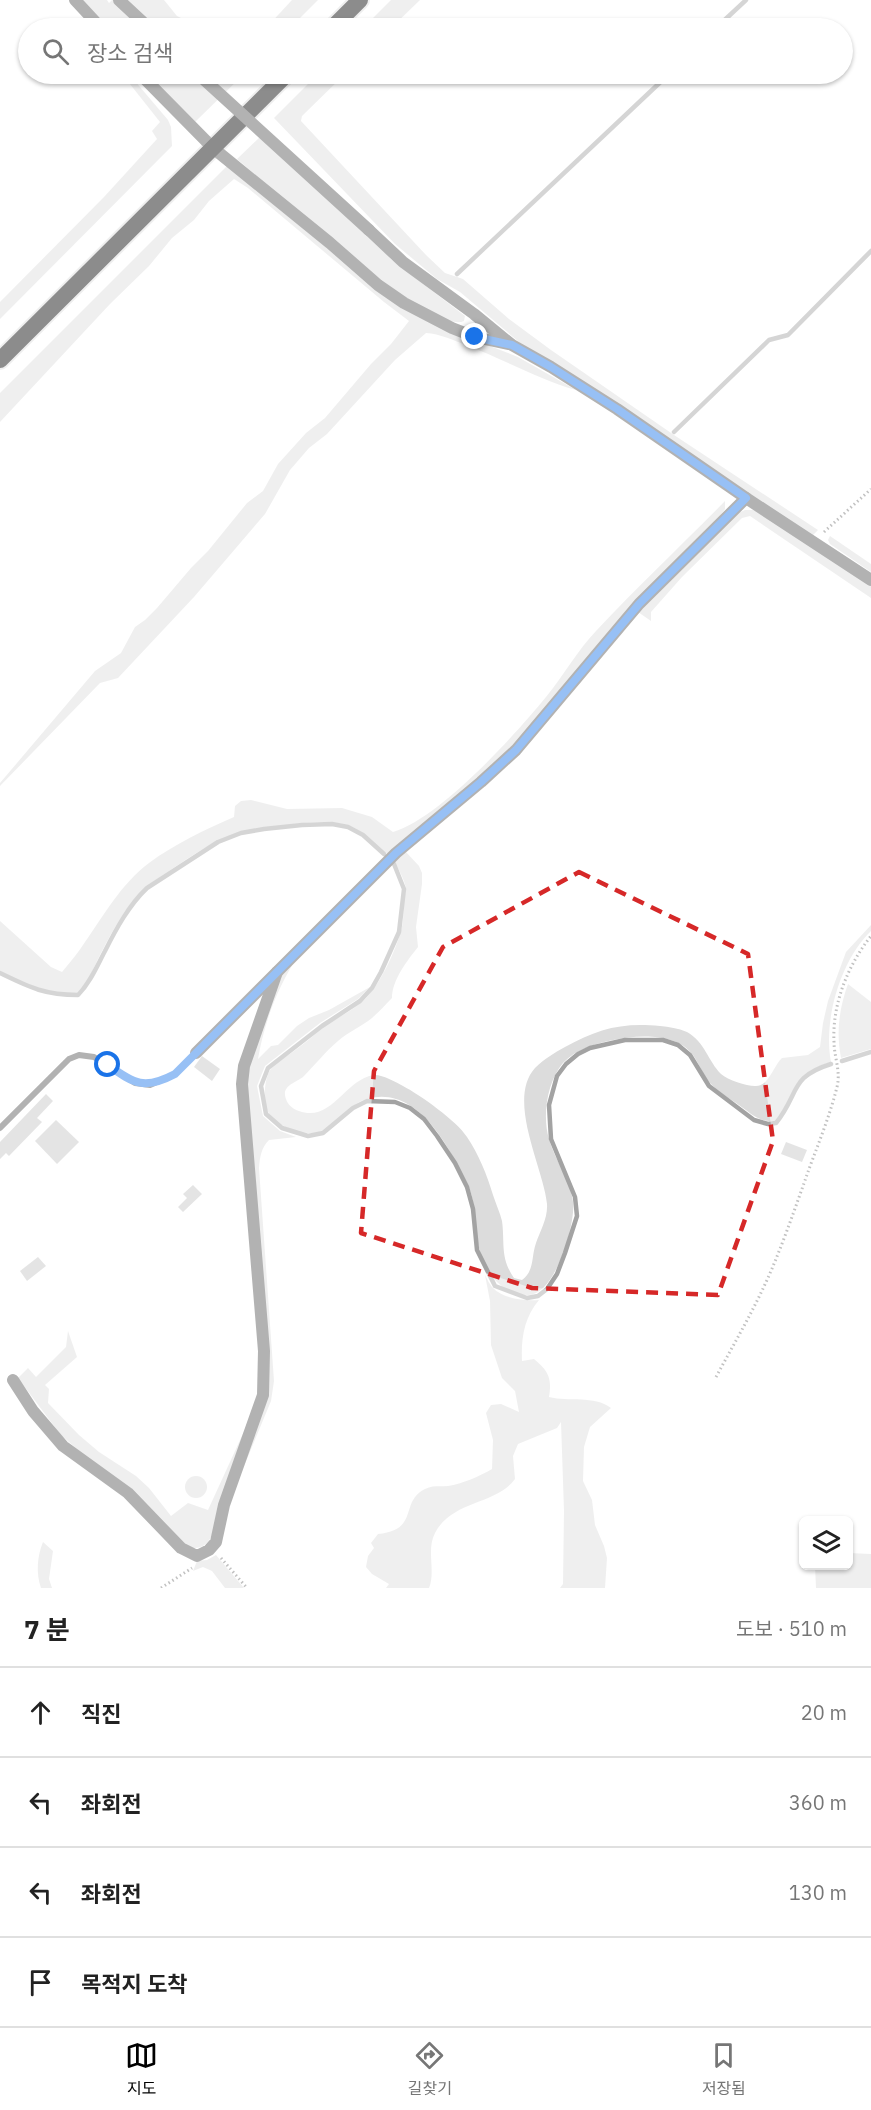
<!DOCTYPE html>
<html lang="ko">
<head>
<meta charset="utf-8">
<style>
  :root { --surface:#fff; --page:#f6f6f6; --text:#222; --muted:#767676; --line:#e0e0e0; --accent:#000 }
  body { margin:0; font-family:"IBM Plex Sans","Noto Sans KR",sans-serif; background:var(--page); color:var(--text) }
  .controls { position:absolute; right:18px; bottom:18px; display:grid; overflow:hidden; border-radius:9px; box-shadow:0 2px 4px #0004 }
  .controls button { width:54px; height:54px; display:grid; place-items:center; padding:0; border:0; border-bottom:2px solid var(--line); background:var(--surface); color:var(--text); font:30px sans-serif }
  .stop { position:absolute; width:18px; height:18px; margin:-14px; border:4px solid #1a73e8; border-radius:50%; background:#fff }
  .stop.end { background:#1a73e8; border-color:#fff; box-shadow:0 2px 6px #0008 }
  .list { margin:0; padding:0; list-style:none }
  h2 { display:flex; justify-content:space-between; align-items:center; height:78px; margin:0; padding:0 24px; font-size:26px }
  h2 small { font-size:20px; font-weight:400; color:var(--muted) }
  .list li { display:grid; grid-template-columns:39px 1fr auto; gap:18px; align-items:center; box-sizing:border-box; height:90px; padding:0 24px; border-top:2px solid var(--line) }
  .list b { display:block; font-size:22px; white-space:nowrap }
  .list em { font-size:20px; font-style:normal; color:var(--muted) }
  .icon { flex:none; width:33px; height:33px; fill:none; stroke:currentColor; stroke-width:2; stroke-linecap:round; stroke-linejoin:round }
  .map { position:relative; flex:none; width:871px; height:1588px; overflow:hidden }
  .search { position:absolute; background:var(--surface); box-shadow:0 2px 4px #0004; left:18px; right:18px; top:18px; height:66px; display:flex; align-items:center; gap:15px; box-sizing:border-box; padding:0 21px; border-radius:33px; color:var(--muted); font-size:22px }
  .sheet { height:438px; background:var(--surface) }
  nav { display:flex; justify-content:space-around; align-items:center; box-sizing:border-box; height:84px; border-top:2px solid var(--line); background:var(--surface); font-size:16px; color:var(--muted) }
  nav a { display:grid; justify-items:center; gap:3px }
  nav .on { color:var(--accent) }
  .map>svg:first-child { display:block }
  .green { fill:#dcdcdc }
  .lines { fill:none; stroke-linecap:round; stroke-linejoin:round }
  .stream { stroke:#a3a3a3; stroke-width:4.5 }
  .building { fill:#c4c4c4 }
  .trunk-casing { stroke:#dbdbdb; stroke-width:20 }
  .path { stroke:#777; stroke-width:3; stroke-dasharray:1.5 3; stroke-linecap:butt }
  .service { stroke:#555; stroke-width:6 }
  .minor { stroke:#555; stroke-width:12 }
  .tertiary { stroke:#555; stroke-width:12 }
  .trunk { stroke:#000; stroke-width:16 }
  .tertiary-bridge { stroke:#555; stroke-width:12 }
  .route { stroke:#1a73e8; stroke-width:8 }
  .marked { fill:none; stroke:#d62828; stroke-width:4.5; stroke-dasharray:12 8; stroke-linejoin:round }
</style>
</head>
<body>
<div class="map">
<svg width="871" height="1588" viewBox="0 0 871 1588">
  <rect width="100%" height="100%" fill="#fff"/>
  <!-- green -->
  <g class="green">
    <path d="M83,0H107L109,3L112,0H164L177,16L201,28H108Z"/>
    <path d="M292,0H318L290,28H266Z"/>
    <path d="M391,0H420L391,28H363Z"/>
    <path d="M122,74H129L168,120L171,127L172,146L0,319V302L104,197L157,139L152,131L160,122Z"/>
    <path d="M148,74H244L194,123Z"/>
    <path d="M318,74H345L302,116L301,121L426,255L445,273L463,279L509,319L551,350L674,435L818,530L812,536L519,342L460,292L437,279L395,244L274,118Z"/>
    <path d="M262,135L392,260L465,316L464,321C432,337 268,185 237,159Z"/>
    <path d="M228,165L371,284L490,346L518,357L576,390C538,379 503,359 466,345C453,340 440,334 426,333L395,360L327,434L309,448L290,470L265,514L194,597L118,678L100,683L0,786V783L95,671L121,653L135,627L145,620L157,608L191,568L208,551L247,503L263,491L278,464L306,433L325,418L371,364L391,344L409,321L384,302L248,188L234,179L209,201L194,220L172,238L149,266L110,304L0,422V393Z"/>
    <path d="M725,501V509L719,517L502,758L388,854C373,846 363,830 347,825C328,820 306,822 287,825C272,827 257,827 242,832C207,841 176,868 146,886C127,904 113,930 101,953C94,967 88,983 77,994C46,993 27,985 0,971V921L51,967L62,972C70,962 78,953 85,942C104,915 121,884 149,863C173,845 206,829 234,817L235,806L241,801L251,800L287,809L342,808L372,817L393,832C440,818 514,736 546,697C563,676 577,651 596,631C637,587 682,545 725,501Z"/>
    <path d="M745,510H753L761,513L871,586V598L750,516L742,518L682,577L651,612V621L638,612L736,514Z"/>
    <path d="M830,536L871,564V572L830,544L828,540Z"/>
    <path d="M406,852L419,866L422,873V884L416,927L418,947C407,961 392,980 392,998C385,1005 379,1012 372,1018C362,1026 348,1032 338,1041C325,1052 315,1065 303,1077C295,1083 281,1086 286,1099C288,1105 293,1109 299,1111C331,1123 345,1080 373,1075C382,1074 396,1082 403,1086C420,1095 457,1121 467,1137C479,1155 487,1175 493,1195C496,1204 500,1213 502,1221C505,1243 500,1258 514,1278L522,1280C535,1270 531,1257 536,1243C540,1231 548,1218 547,1204C544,1169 506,1100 535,1068C544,1059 554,1053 565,1047C597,1029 622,1022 660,1026C669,1027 678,1028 687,1032C705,1042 708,1061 721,1074C728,1080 746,1086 755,1086C769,1087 773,1066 782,1058L808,1055L820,1047L823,1023L828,1001L846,952L871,925V931C840,961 823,1021 831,1062C788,1075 799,1092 775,1121C760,1122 754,1116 743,1108C733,1100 722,1095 713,1086C704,1078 700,1065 693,1055C676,1032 637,1035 613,1040C595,1044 576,1049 563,1063C547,1082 542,1116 549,1139C555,1161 571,1180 573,1202C576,1223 555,1296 528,1295C501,1295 486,1273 479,1248C473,1223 478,1201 464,1177C446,1142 415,1085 367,1099C348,1104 339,1124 322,1131C306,1138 276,1127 268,1112C263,1102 264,1080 270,1070C275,1063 286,1057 294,1051C304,1044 313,1036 322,1028C335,1018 351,1012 363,1001C379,987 395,952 401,931C404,921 403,911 404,901C404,899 406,890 406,889C405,880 398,869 394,860Z"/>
    <path d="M298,956C278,986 264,1023 258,1059L271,1046L278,1045L297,1026L309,1018L329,1010L370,987L358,999L320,1023L265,1066L257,1086L263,1116L280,1131L296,1137L269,1140C261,1148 260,1157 259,1168L274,1381L271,1401L230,1500L266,1400L247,1087L248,1070L279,976Z"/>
    <path d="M848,984L871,1002V1049L841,1058C836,1032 839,1009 848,984Z"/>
    <path d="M485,1275C487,1279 490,1285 493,1288C503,1299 526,1301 539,1300C524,1318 521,1338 522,1361L534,1359C549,1371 552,1379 549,1397C569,1402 594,1395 611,1408L590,1427L584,1447L583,1481L592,1500L595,1525L604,1546L607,1558L605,1588H560L563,1584L564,1511L561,1422L557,1428L518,1444L513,1456L515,1479C496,1505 452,1500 435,1533C426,1550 436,1571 429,1588H386L389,1584L372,1574L366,1567L368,1556L374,1548L371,1543L378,1534C420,1530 399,1502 425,1489C433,1485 440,1487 448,1486C462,1484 480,1476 492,1469L493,1440L486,1413L491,1405L501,1404L519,1412L515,1391L502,1378L491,1345L490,1301Z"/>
    <path d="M68,1331L77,1357L45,1385L49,1389L48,1403L79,1435L99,1452L136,1476L149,1488L171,1516L188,1503L208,1510L246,1427L212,1535C207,1546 199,1550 187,1547L60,1434L18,1378L28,1368L36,1377L66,1347Z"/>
    <circle cx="196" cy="1487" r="11"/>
    <path d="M43,1542L53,1551L49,1579L52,1588H41C36,1574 37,1556 43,1542Z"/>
    <path d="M849,1553L871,1554V1588H816L815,1566H848Z"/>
    <path d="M216,1555L244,1588H225L212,1571L203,1567L193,1571L197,1561L207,1560Z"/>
  </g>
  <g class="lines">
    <!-- stream -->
    <g class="stream">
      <path d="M716,28L746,0"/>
      <path d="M457,274L669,74"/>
      <path d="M674,432L769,340L788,335L871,251"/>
      <path d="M394,864L404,889L399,932L381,972L372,988L360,1001L322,1026L268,1068L261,1086L266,1114L282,1128L308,1136L323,1133L353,1108L367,1101L395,1102L410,1108L424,1119L437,1136L455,1163L467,1187L473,1209L477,1250L495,1286L527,1298L538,1296L547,1289L557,1274L565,1253L577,1216L575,1197L551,1139L549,1105L557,1076L566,1064L578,1054L590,1048L625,1040H663L678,1045L690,1055L709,1086L754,1120L768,1124L776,1123C800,1093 789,1077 831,1064"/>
      <path d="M0,973C29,987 44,995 78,995C90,983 97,966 105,951C116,929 129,905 147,888L218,842L241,833L264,829L302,825L332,824L348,827L363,835L384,854"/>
      <path d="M842,1061L871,1052"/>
    </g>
  </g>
  <!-- building -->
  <g class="building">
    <path d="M202,1056L220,1069L212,1081L194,1067Z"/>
    <path d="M46,1094L53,1101L37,1118L42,1122L9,1156L6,1153L0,1159V1142Z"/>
    <path d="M56,1120L79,1142L57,1164L35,1141Z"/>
    <path d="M786,1142L807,1150L802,1162L781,1154Z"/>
    <path d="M193,1185L202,1194L183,1212L178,1207L187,1198L183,1194Z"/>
    <path d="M38,1257L46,1266L27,1281L20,1271Z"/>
  </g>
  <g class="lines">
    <!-- trunk casing -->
    <g class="trunk-casing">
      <g id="trunk">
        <path d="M332,28L360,0"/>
        <path d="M0,360L287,74"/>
      </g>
    </g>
    <!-- path -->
    <g class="path">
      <path d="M824,532L871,489"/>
      <path d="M716,1377C735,1342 755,1308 771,1271C785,1238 797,1203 809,1169C819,1142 830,1115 837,1087C841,1071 834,1057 834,1042C832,1004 848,965 871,936"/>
      <path d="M221,1558L247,1588"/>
      <path d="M161,1588L192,1568"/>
    </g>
    <!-- service -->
    <path class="service" d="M0,1128L69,1059L79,1055L94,1057L135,1083L150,1085L175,1074L196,1053"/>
    <!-- minor -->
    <g class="minor">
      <path d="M196,1053L396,853L481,782L516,750L639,604L746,498"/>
      <path d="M13,1380L33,1411L63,1446L128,1493L181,1548L197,1556L209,1550L216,1542L224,1505L263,1395L264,1351L242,1084L244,1066L277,972"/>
    </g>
    <!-- tertiary -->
    <g class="tertiary">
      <path d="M75,0L101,28"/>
      <path d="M119,0L149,28"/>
      <path d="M140,74L213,148L330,243L378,285L404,303L452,328L475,337L508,344"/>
      <path d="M369,230L403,262L474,314L512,345L551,367L617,409L746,498L871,580"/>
    </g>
    <!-- trunk -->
    <use href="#trunk" class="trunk"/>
    <!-- tertiary-bridge -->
    <path class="tertiary-bridge" d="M198,74L369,230"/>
  </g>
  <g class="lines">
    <!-- route -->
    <path class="route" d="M108,1065C134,1084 145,1090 175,1074L396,853L481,782L516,750L639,604L746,498L617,409L551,367L512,345L475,337"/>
  </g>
  <!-- marked area -->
  <path d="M0 0H871V1588H0ZM579,872L748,954L773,1141L718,1295L532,1288L361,1233L374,1071L443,947Z" fill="#fff" fill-opacity=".55" fill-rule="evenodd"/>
  <path class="marked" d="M579,872L748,954L773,1141L718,1295L532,1288L361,1233L374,1071L443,947Z"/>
</svg>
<div class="controls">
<button><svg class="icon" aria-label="layers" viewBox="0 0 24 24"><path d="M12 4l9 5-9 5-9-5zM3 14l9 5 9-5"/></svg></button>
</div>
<div class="stop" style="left:108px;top:1065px"></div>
<div class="stop end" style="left:475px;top:337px"></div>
<div class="search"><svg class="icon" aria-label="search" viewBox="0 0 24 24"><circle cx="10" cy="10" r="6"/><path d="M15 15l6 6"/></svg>장소 검색</div>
</div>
<section class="sheet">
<h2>7 분<small>도보 · 510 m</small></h2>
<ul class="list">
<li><svg class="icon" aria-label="ahead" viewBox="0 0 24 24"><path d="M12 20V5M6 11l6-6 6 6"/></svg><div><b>직진</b></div><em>20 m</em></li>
<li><svg class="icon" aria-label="left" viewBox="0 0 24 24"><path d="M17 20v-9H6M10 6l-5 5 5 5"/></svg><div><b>좌회전</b></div><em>360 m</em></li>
<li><svg class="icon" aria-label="left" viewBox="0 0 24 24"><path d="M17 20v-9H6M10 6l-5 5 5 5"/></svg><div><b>좌회전</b></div><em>130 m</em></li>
<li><svg class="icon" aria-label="arrive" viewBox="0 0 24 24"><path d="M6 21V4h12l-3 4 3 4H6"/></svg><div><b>목적지 도착</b></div></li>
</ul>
</section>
<nav>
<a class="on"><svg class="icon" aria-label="map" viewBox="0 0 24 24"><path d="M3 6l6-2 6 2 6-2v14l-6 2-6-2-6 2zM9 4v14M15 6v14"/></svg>지도</a>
<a><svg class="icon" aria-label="directions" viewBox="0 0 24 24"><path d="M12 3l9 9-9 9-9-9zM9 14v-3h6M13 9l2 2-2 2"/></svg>길찾기</a>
<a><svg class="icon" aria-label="saved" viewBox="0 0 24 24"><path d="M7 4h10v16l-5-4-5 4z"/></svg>저장됨</a>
</nav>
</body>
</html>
